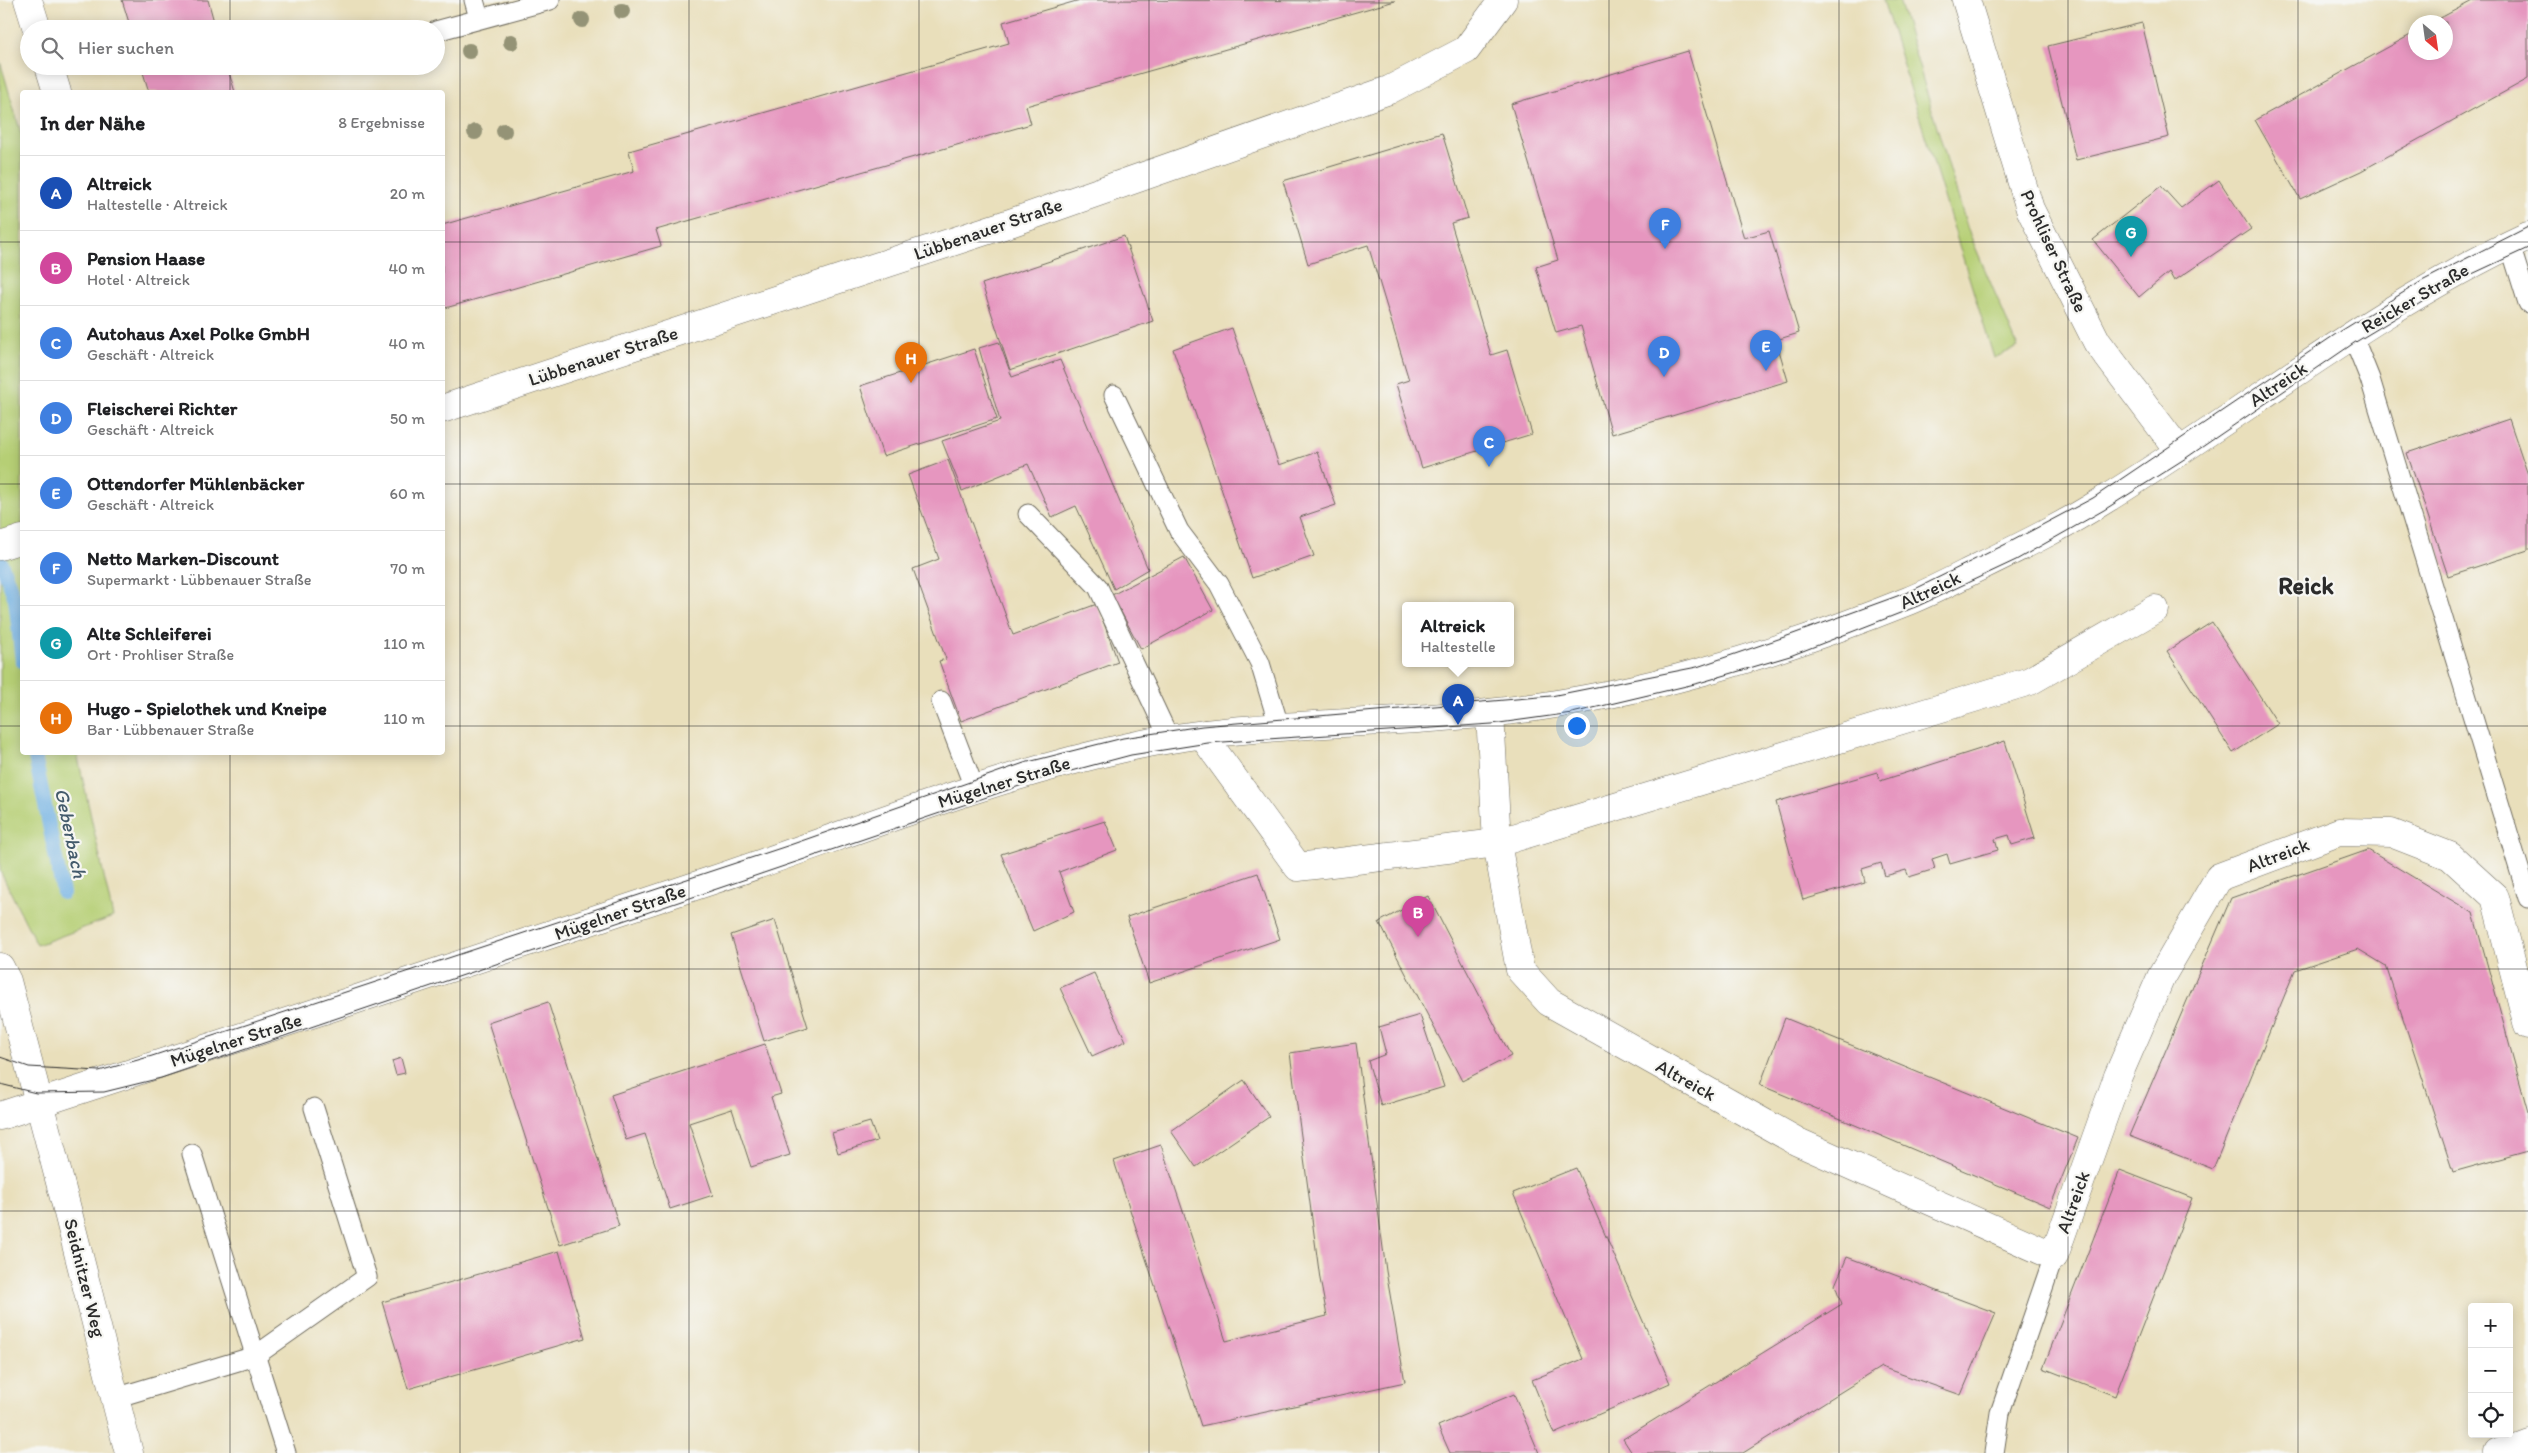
<!DOCTYPE html>
<html lang="de">
<head>
<meta charset="utf-8">
<style>
  :root { --surface:#fff; --page:#f2f2f2; --text:#202124; --muted:#757577; --line:#e0e0e0; --accent:#b5179e }
  body { margin:0; font-family:Itim,sans-serif; background:var(--page); color:var(--text) }
  .controls { position:absolute; right:15px; bottom:15px; display:grid; overflow:hidden; border-radius:5px; box-shadow:0 2px 12px #0003 }
  .controls button { width:45px; height:45px; display:grid; place-items:center; padding:0; border:0; border-bottom:1px solid var(--line); background:var(--surface); color:var(--text); font:25px sans-serif }
  .compass { position:absolute; left:2408px; top:15px; width:45px; height:45px; border-radius:50%; background:var(--surface); box-shadow:0 2px 12px #0003; rotate:151deg }
  .you { position:absolute; left:1576px; top:725px; width:18px; height:18px; margin:-12px; border:4px solid #fff; border-radius:50%; background:#1a73e8; box-shadow:0 0 0 8px #1a73e833 }
  .badge { display:grid; place-items:center; width:32px; height:32px; border-radius:50%; background:var(--accent); color:#fff; font-size:16px; font-weight:700 }
  .pin { position:absolute; translate:-50% -41px; filter:drop-shadow(0 1px 2px #0008) }
  .pin::after { content:''; position:absolute; top:26px; width:18px; height:15px; background:inherit; clip-path:polygon(0 0,100% 0,50% 100%) }
  .popup { position:absolute; left:1402px; top:602px; width:112px; height:65px; box-sizing:border-box; display:grid; place-content:center; border-radius:5px; background:var(--surface); filter:drop-shadow(0 1px 4px #0005); font-size:16px; white-space:nowrap; color:var(--muted) }
  .popup b { font-size:19px; color:var(--text) }
  .popup::after { content:''; position:absolute; left:50%; top:100%; margin-left:-10px; border:10px solid transparent; border-top-color:var(--surface) }
  .list { margin:0; padding:0; list-style:none }
  h2 { display:flex; justify-content:space-between; align-items:center; height:65px; margin:0; padding:0 20px; font-size:21px }
  h2 small { font-size:16px; font-weight:400; color:var(--muted) }
  .list li { display:grid; grid-template-columns:32px 1fr auto; gap:15px; align-items:center; box-sizing:border-box; height:75px; padding:0 20px; border-top:1px solid var(--line) }
  .list b { display:block; font-size:19px; white-space:nowrap }
  .list p { margin:0; font-size:16px; white-space:nowrap; color:var(--muted) }
  .list em { font-size:16px; font-style:normal; color:var(--muted) }
  .icon { flex:none; width:28px; height:28px; fill:none; stroke:currentColor; stroke-width:2; stroke-linecap:round; stroke-linejoin:round }
  .map { position:relative; flex:none; width:2528px; height:1453px; overflow:hidden }
  .search { position:absolute; background:var(--surface); box-shadow:0 2px 12px #0003; left:20px; top:20px; width:425px; height:55px; display:flex; align-items:center; gap:12px; box-sizing:border-box; padding:0 18px; border-radius:28px; color:var(--muted); font-size:19px }
  .panel { position:absolute; background:var(--surface); box-shadow:0 2px 12px #0003; left:20px; top:90px; width:425px; height:665px; border-radius:5px }
  .map>svg:first-child { display:block }
  .green { fill:#b6cf74; stroke:#707d50 }
  .lines { fill:none; stroke-linecap:round; stroke-linejoin:round }
  .stream { stroke:#6fb0e3; stroke-width:14 }
  .building { fill:#e696bf }
  .service-casing { stroke:#6e6a5d; stroke-width:21 }
  .minor-casing { stroke:#6e6a5d; stroke-width:29 }
  .tertiary-casing { stroke:#6e6a5d; stroke-width:29 }
  .service { stroke:#fff; stroke-width:19 }
  .minor { stroke:#fff; stroke-width:28 }
  .tertiary { stroke:#fff; stroke-width:28 }
  .tram { stroke:#2b2b2b; stroke-width:1 }
  .tree { fill:#949376 }
  .grid { fill:none; stroke:#2b2b2b; stroke-width:1; stroke-opacity:0.55 }
  .labels { text-anchor:middle; dominant-baseline:central; stroke-width:4.5; stroke-linejoin:round; paint-order:stroke }
  .street-label { font-size:19px; fill:#2b2b2b; stroke:#f6f6f2 }
  .water-label { font-size:20px; font-style:italic; fill:#435a6b; stroke:#f6f6f2 }
  .district-label { font-size:24px; font-weight:bold; fill:#2b2b2b; stroke:#f6f6f2 }
</style>
</head>
<body>
<div class="map">
<svg width="2528" height="1453" viewBox="0 0 2528 1453">
  <rect width="100%" height="100%" fill="#f6f6f2"/>
  <filter id="ink" filterUnits="userSpaceOnUse"><feTurbulence type="fractalNoise" baseFrequency=".02" numOctaves="2"/><feDisplacementMap in="SourceGraphic" scale="10" xChannelSelector="R" yChannelSelector="G"/><feConvolveMatrix kernelMatrix="1 2 1 2 8 2 1 2 1" color-interpolation-filters="sRGB"/></filter>
  <filter id="wash" filterUnits="userSpaceOnUse"><feTurbulence type="fractalNoise" baseFrequency=".0096" numOctaves="4" result="noise"/><feDisplacementMap in="SourceGraphic" scale="20" xChannelSelector="R" yChannelSelector="G"/><feGaussianBlur stdDeviation="1.12" result="paint"/><feColorMatrix in="noise" values="0 0 0 0 0 0 0 0 0 0 0 0 0 0 0 0 0 1.4 0 .05"/><feComposite in="paint" operator="in"/></filter>
  <g filter="url(#wash)">
    <rect width="100%" height="100%" fill="#e9dfbb"/>
    <!-- green -->
    <g class="green">
      <path d="M1883,0H1899L1968,230L2018,347L1994,358Z"/>
      <path d="M0,61L22,137V752L77,753L113,917L37,945L0,871Z"/>
    </g>
    <g class="lines">
      <!-- stream -->
      <g class="stream">
        <path d="M0,560L15,599L22,661"/>
        <path d="M34,752L63,893"/>
      </g>
    </g>
    <g id="blocks">
      <!-- building -->
      <g class="building">
        <path d="M122,0H208L216,29H131Z"/>
        <path d="M1080,0L1395,1L1026,106L1031,124L656,230L661,246L442,309V225L634,171L629,151L1009,43L1003,22Z"/>
        <path d="M2474,0H2528V79L2361,171L2300,199L2255,120L2416,32V52H2446V22H2433Z"/>
        <path d="M2142,23L2169,137L2076,160L2048,46Z"/>
        <path d="M1688,51L1744,238L1769,231L1799,333L1776,340L1788,381L1612,434L1581,326L1556,333L1536,267L1558,260L1511,104Z"/>
        <path d="M141,66H227L235,92H149Z"/>
        <path d="M1442,133L1468,218L1451,223L1491,355L1507,350L1532,434L1422,468L1396,384L1409,380L1368,245L1308,264L1283,181Z"/>
        <path d="M2219,180L2251,229L2174,281L2169,272L2139,297L2093,240L2161,186L2181,208Z"/>
        <path d="M1124,236L1153,321L1010,370L982,284Z"/>
        <path d="M1232,328L1279,465L1317,452L1336,505L1300,517L1314,556L1252,578L1173,349Z"/>
        <path d="M999,342L1012,377L1060,360L1148,569L1114,589L1076,506L1052,517L1028,464L962,491L942,441L1000,421L979,348Z"/>
        <path d="M974,349L997,419L883,456L860,386Z"/>
        <path d="M2509,419L2528,475V550L2448,576L2407,453Z"/>
        <path d="M948,460L1013,635L1097,604L1118,662L961,721L939,661L946,659L913,569L939,559L908,475Z"/>
        <path d="M1184,557L1213,610L1141,649L1112,595Z"/>
        <path d="M2212,622L2278,724L2233,753L2167,651Z"/>
        <path d="M2005,741L2035,838L2012,845L2009,835L1995,839L1998,850L1950,864L1947,854L1932,859L1935,869L1909,877L1906,870L1885,876L1881,863L1862,869L1865,882L1803,900L1776,802L1877,772L1880,781Z"/>
        <path d="M1105,821L1117,850L1059,872L1074,912L1033,931L1001,854Z"/>
        <path d="M2368,850L2473,913L2528,1112V1151L2453,1172L2386,966L2358,949L2295,970L2213,1169L2129,1136L2231,898Z"/>
        <path d="M1258,873L1280,939L1149,983L1127,917Z"/>
        <path d="M1428,896L1511,1056L1462,1081L1379,922Z"/>
        <path d="M775,920L808,1027L764,1041L731,935Z"/>
        <path d="M1094,973L1126,1041L1092,1056L1060,988Z"/>
        <path d="M548,1002L619,1226L560,1245L488,1022Z"/>
        <path d="M1420,1015L1444,1087L1381,1106L1368,1061L1386,1054L1379,1027Z"/>
        <path d="M1785,1018L2078,1138L2050,1207L1760,1085Z"/>
        <path d="M1356,1043L1386,1271L1405,1382L1201,1426L1114,1161L1161,1145L1226,1341L1327,1316L1320,1279L1290,1053Z"/>
        <path d="M765,1044L781,1094L771,1097L790,1155L751,1167L732,1109L689,1123L713,1195L670,1209L645,1134L626,1140L611,1095Z"/>
        <path d="M401,1058L405,1073L396,1075L392,1061Z"/>
        <path d="M1244,1080L1269,1117L1196,1167L1171,1131Z"/>
        <path d="M870,1122L877,1141L838,1153L832,1133Z"/>
        <path d="M1576,1168L1670,1383L1554,1434L1532,1380L1583,1359L1513,1193Z"/>
        <path d="M2120,1170L2192,1198L2115,1396L2043,1368Z"/>
        <path d="M559,1251L585,1338L408,1389L382,1302Z"/>
        <path d="M1847,1257L1996,1313L1961,1395L1881,1367L1743,1453H1632L1623,1439L1842,1304L1835,1285Z"/>
        <path d="M1514,1394L1539,1453H1450L1438,1426Z"/>
      </g>
    </g>
  </g>
  <g filter="url(#ink)">
    <use href="#blocks" fill-opacity="0" stroke="#6e6a5d" stroke-width="1"/>
    <g class="lines">
      <!-- service casing -->
      <g class="service-casing">
        <g id="service">
          <path d="M474,0L479,18"/>
          <path d="M436,31L550,0"/>
          <path d="M2510,245L2528,303"/>
          <path d="M2352,334L2370,379L2528,898"/>
          <path d="M1114,395L1179,531L1219,584L1260,663L1280,729"/>
          <path d="M1028,514L1098,587L1170,740"/>
          <path d="M941,701L975,790"/>
          <path d="M192,1154L286,1453"/>
          <path d="M115,1398L255,1356L367,1277L314,1108"/>
          <path d="M1994,1453L2000,1413L2054,1256"/>
        </g>
      </g>
      <!-- minor casing -->
      <g class="minor-casing">
        <g id="minor">
          <path d="M28,0L37,29"/>
          <path d="M1966,0L2030,209L2097,342L2179,451"/>
          <path d="M49,66L57,92"/>
          <path d="M442,409L1013,222L1389,90L1466,50L1503,0"/>
          <path d="M0,546L22,539"/>
          <path d="M1490,713L1497,843L1520,970L1549,1002L1798,1142L2054,1256L2118,1076L2161,977L2219,877L2339,832L2391,833L2450,856L2495,897L2528,1026"/>
          <path d="M1205,734L1208,743L1298,867L1497,843L2030,681L2155,609"/>
          <path d="M0,967L7,981L66,1205L129,1453"/>
          <path d="M2499,1453L2528,1442"/>
        </g>
      </g>
      <!-- tertiary casing -->
      <g class="tertiary-casing">
        <path id="tertiary" d="M0,1116C237,1039 474,961 710,881C847,835 983,779 1124,748C1243,721 1368,726 1489,713C1634,698 1773,655 1908,601C1933,591 1957,578 1981,566C2022,546 2063,526 2101,502C2244,414 2375,307 2528,236"/>
      </g>
      <!-- service -->
      <use href="#service" class="service"/>
      <!-- minor -->
      <use href="#minor" class="minor"/>
      <!-- tertiary -->
      <use href="#tertiary" class="tertiary"/>
      <!-- tram -->
      <g class="tram">
        <path d="M0,1057L29,1067L99,1071L152,1056L787,846L1024,763L1123,738L1202,726L1551,696L1697,667L1793,634L1911,591L2010,542L2093,498L2336,334L2422,281L2528,227"/>
        <path d="M0,1084L36,1093L104,1092L161,1078L1037,780L1131,755L1208,743L1492,724L1572,713L1699,683L1790,656L1918,606L2016,560L2104,510L2186,458L2354,343L2457,281L2528,248"/>
      </g>
    </g>
    <!-- trees -->
    <g class="tree">
      <circle cx="622" cy="11" r="8"/>
      <circle cx="582" cy="20" r="8"/>
      <circle cx="511" cy="42" r="8"/>
      <circle cx="469" cy="51" r="8"/>
      <circle cx="504" cy="131" r="8"/>
      <circle cx="475" cy="132" r="8"/>
    </g>
  </g>
  <!-- grid -->
  <path class="grid" d="M230,0V29M460,0V1453M689,0V1453M919,0V1453M1149,0V1453M1379,0V1453M1609,0V1453M1839,0V1453M2068,0V1453M2298,0V1453M230,66V92M0,242H22M442,242H2528M0,484H22M442,484H2528M0,726H22M442,726H2528M230,752V1453M0,969H2528M0,1211H2528"/>
  <g class="labels">
    <!-- street labels -->
    <g class="street-label">
      <text transform="translate(988 229) rotate(-19)">Lübbenauer Straße</text>
      <text transform="translate(2054 251) rotate(65)">Prohliser Straße</text>
      <text transform="translate(2415 298) rotate(-30)">Reicker Straße</text>
      <text transform="translate(603 356) rotate(-18)">Lübbenauer Straße</text>
      <text transform="translate(2278 384) rotate(-34)">Altreick</text>
      <text transform="translate(1930 590) rotate(-25)">Altreick</text>
      <text transform="translate(1004 782) rotate(-17)">Mügelner Straße</text>
      <text transform="translate(2278 855) rotate(-21)">Altreick</text>
      <text transform="translate(620 912) rotate(-19)">Mügelner Straße</text>
      <text transform="translate(236 1040) rotate(-18)">Mügelner Straße</text>
      <text transform="translate(1686 1080) rotate(29)">Altreick</text>
      <text transform="translate(2073 1202) rotate(-70)">Altreick</text>
      <text transform="translate(85 1278) rotate(76)">Seidnitzer Weg</text>
    </g>
    <!-- water labels -->
    <g class="water-label">
      <text transform="translate(71 833) rotate(78)">Geberbach</text>
    </g>
    <!-- district labels -->
    <g class="district-label">
      <text x="2306" y="585">Reick</text>
    </g>
  </g>
</svg>
<div class="controls">
<button>+</button>
<button>−</button>
<button><svg class="icon" aria-label="locate" viewBox="0 0 24 24"><circle cx="12" cy="12" r="6"/><path d="M12 2v4M12 18v4M2 12h4M18 12h4"/></svg></button>
</div>
<svg class="compass" viewBox="-18 -18 36 36"><path d="M0-13l5 13h-10z" fill="#e53935"/><path d="M0 13l5-13h-10z" fill="#757577"/></svg>
<div class="you"></div>
<div class="pin badge" style="left:1458px;top:725px;background:#1a4fb4">A</div>
<div class="popup"><b>Altreick</b>Haltestelle</div>
<div class="pin badge" style="left:1418px;top:937px;background:#d1479c">B</div>
<div class="pin badge" style="left:1489px;top:467px;background:#3f7fe0">C</div>
<div class="pin badge" style="left:1664px;top:377px;background:#3f7fe0">D</div>
<div class="pin badge" style="left:1766px;top:371px;background:#3f7fe0">E</div>
<div class="pin badge" style="left:1665px;top:249px;background:#3f7fe0">F</div>
<div class="pin badge" style="left:2131px;top:257px;background:#0f9aa8">G</div>
<div class="pin badge" style="left:911px;top:383px;background:#e8710a">H</div>
<div class="search"><svg class="icon" aria-label="search" viewBox="0 0 24 24"><circle cx="10" cy="10" r="6"/><path d="M15 15l6 6"/></svg>Hier suchen</div>
<section class="panel">
<h2>In der Nähe<small>8 Ergebnisse</small></h2>
<ul class="list">
<li><span class="badge" style="background:#1a4fb4">A</span><div><b>Altreick</b><p>Haltestelle · Altreick</p></div><em>20 m</em></li>
<li><span class="badge" style="background:#d1479c">B</span><div><b>Pension Haase</b><p>Hotel · Altreick</p></div><em>40 m</em></li>
<li><span class="badge" style="background:#3f7fe0">C</span><div><b>Autohaus Axel Polke GmbH</b><p>Geschäft · Altreick</p></div><em>40 m</em></li>
<li><span class="badge" style="background:#3f7fe0">D</span><div><b>Fleischerei Richter</b><p>Geschäft · Altreick</p></div><em>50 m</em></li>
<li><span class="badge" style="background:#3f7fe0">E</span><div><b>Ottendorfer Mühlenbäcker</b><p>Geschäft · Altreick</p></div><em>60 m</em></li>
<li><span class="badge" style="background:#3f7fe0">F</span><div><b>Netto Marken-Discount</b><p>Supermarkt · Lübbenauer Straße</p></div><em>70 m</em></li>
<li><span class="badge" style="background:#0f9aa8">G</span><div><b>Alte Schleiferei</b><p>Ort · Prohliser Straße</p></div><em>110 m</em></li>
<li><span class="badge" style="background:#e8710a">H</span><div><b>Hugo - Spielothek und Kneipe</b><p>Bar · Lübbenauer Straße</p></div><em>110 m</em></li>
</ul>
</section>
</div>
</body>
</html>
